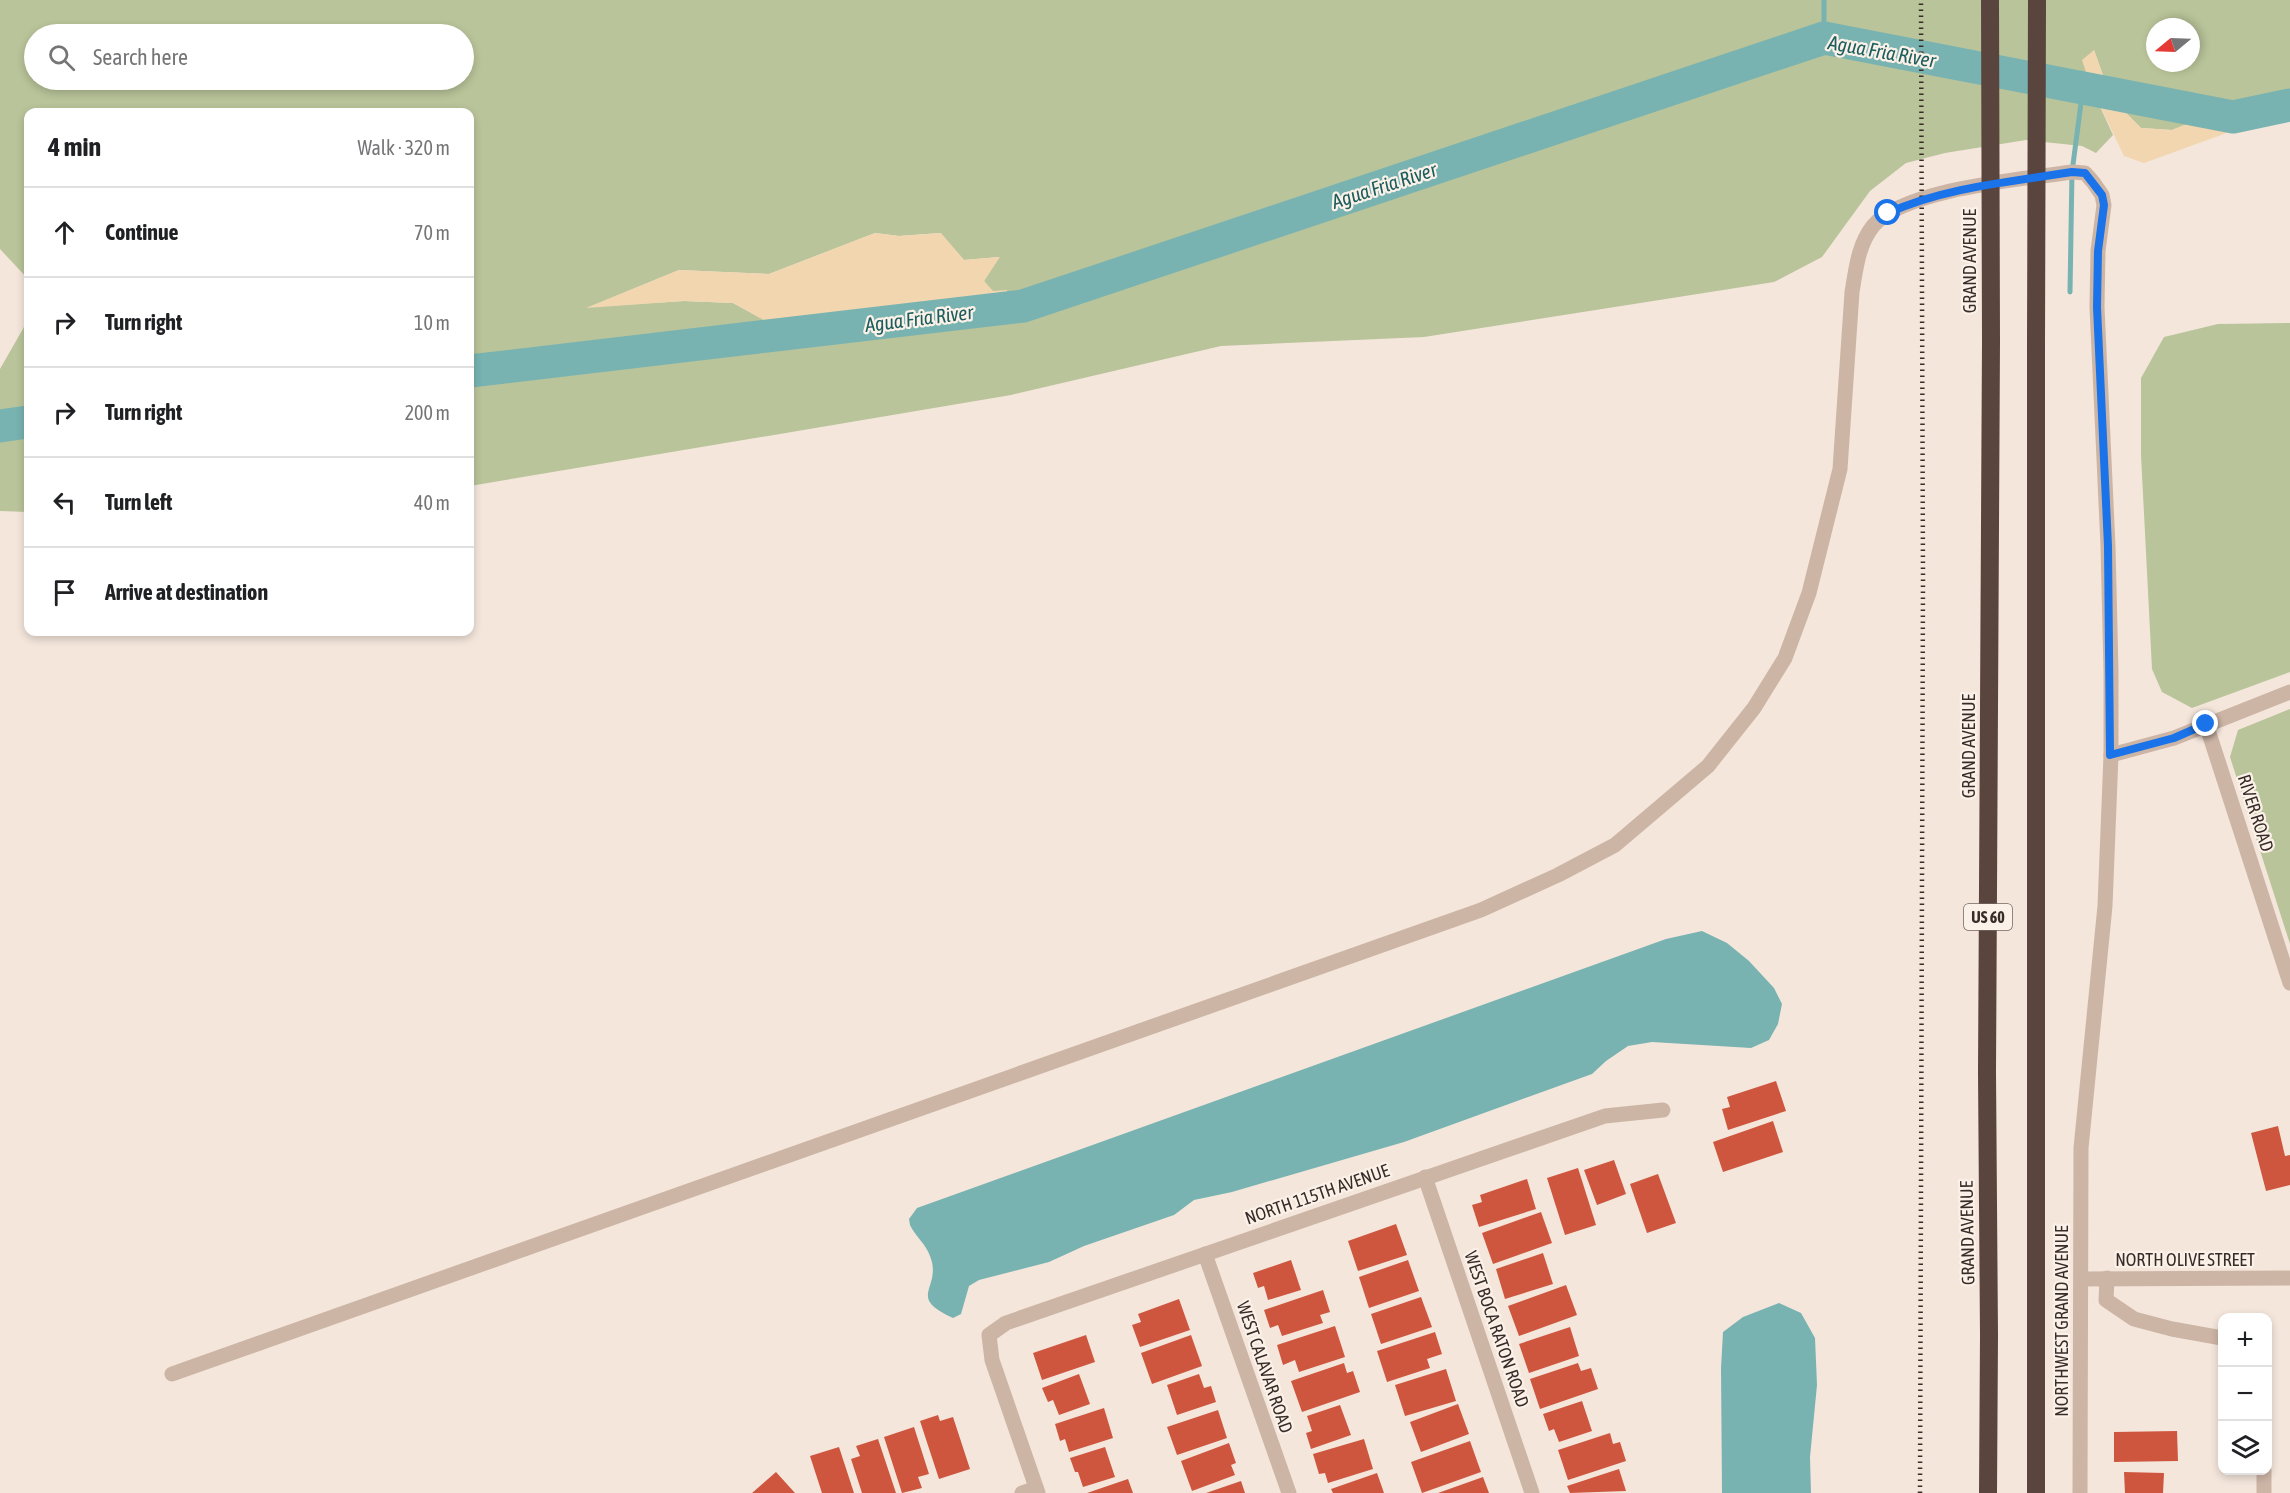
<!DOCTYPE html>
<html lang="en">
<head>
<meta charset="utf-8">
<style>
  :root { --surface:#fff; --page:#f6f6f6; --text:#202124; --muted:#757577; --line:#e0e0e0 }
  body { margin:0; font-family:"Asap Condensed",sans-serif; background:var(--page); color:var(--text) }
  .controls { position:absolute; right:18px; bottom:18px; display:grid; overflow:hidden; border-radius:12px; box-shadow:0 3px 9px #0003 }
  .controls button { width:54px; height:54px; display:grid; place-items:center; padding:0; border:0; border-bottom:2px solid var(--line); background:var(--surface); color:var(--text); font:30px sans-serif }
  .compass { position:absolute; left:2146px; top:18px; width:54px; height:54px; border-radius:50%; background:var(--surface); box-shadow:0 3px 9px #0003; rotate:251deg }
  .stop { position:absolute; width:18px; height:18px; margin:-14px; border:4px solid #1a73e8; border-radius:50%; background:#fff }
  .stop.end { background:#1a73e8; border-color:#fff; box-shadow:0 2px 6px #0008 }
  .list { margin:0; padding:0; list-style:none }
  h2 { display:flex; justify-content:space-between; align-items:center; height:78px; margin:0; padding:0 24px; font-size:26px }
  h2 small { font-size:20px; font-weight:400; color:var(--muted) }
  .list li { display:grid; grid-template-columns:39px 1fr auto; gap:18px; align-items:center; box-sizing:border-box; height:90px; padding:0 24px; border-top:2px solid var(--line) }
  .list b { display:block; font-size:22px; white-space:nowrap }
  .list em { font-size:20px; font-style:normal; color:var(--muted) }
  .icon { flex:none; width:33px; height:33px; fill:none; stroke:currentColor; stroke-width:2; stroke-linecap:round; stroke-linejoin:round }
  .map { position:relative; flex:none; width:2290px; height:1493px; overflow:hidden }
  .search { position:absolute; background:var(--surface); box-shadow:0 3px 9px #0003; left:24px; top:24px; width:450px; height:66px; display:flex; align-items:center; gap:15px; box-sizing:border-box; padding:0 21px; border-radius:33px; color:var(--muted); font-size:22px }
  .panel { position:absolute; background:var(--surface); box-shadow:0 3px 9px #0003; left:24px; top:108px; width:450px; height:528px; border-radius:12px }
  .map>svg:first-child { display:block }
  .green { fill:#b9c49a; fill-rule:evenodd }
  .sand { fill:#f1d6b0 }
  .water { fill:#78b3b1 }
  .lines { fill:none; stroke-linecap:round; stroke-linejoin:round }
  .stream { stroke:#78b3b1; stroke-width:5 }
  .river { stroke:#78b3b1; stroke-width:33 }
  .building { fill:#ce563f }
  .minor { stroke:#cdb5a6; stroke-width:15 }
  .highway { stroke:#5a443e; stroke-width:18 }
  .rail { stroke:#382c28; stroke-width:4.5; stroke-dasharray:1.5 4.5; stroke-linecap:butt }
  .highway-bridge { stroke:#5a443e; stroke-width:18 }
  .route { stroke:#1a73e8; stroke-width:8 }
  .labels { text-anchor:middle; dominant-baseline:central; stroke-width:4.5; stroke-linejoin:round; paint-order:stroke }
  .shield { fill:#fbf1e8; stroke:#726762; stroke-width:1.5 }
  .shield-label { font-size:16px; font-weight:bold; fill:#382c28 }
  .street-label { font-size:18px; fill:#382c28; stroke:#fbf1e8 }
  .water-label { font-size:20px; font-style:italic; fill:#1a5d5c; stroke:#fbf1e8 }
</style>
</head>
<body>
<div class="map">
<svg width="2290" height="1493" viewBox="0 0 2290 1493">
  <rect width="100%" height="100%" fill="#f4e6db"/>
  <!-- green -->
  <g class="green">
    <path d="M0,0H2290V90L2272,101L2215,113L2172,130L2141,128L2111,98L2094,50L2091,87L2113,135L2096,153L2082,146L2026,140L1945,153L1906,163L1870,191L1822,257L1774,282L1424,337L1221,346L1011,395L470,486V112H28V279L0,249ZM2155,27H2191V63H2155ZM34,34H464V80H34ZM875,233L899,236L940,233L964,260L999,257L984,281L1010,316L879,333L810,345L733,303L684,301L589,307L679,270L769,274Z"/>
    <path d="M28,320V512L0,511V369Z"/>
    <path d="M2290,323V672L2192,708L2162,692L2152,669L2141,455V378L2164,337L2218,324Z"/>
    <path d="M2290,709V944L2230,757L2238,730Z"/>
  </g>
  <!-- sand -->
  <g class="sand">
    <path d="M2094,50L2111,98L2141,128L2172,130L2215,113L2272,101L2290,90V110L2144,163L2124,156L2091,87L2082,60Z"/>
    <path d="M875,233L899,236L941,233L964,260L1000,257L984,281L993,291L1007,290L1010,316L879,333L810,345L733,303L684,301L586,308L679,270L769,274Z"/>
  </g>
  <!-- water -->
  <g class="water">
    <path d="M1702,931L1727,943L1749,961L1774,988L1782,1004L1778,1024L1769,1040L1751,1048L1652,1042L1628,1046L1606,1061L1592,1074L1404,1142L1232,1192L1194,1200L1174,1215L1084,1246L1049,1262L979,1280L969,1286L961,1314L953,1318C905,1296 943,1289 930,1256C926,1244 915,1236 910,1225L909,1219L917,1208L1666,939Z"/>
    <path d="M1779,1303L1801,1313L1815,1338L1817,1385L1810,1457L1811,1493H1722L1721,1368L1723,1332L1743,1317Z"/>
  </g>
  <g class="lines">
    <!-- stream -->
    <g class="stream">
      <path d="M1824,0V38"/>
      <path d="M2070,292L2072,172L2083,88"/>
    </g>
    <!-- river -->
    <g class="river">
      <path d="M470,371L1023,306L1824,38L2233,117L2290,105"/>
      <path d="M0,426L28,422"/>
    </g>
  </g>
  <!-- building -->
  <g class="building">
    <path d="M1776,1081L1786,1111L1728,1130L1722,1109L1730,1107L1727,1097Z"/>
    <path d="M1773,1121L1783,1152L1723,1172L1713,1142Z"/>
    <path d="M2278,1126L2285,1156L2290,1155V1185L2266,1191L2251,1133Z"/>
    <path d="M1614,1160L1626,1194L1597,1205L1584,1170Z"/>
    <path d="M1578,1168L1596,1225L1565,1235L1547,1178Z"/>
    <path d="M1658,1174L1676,1223L1647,1233L1630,1184Z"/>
    <path d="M1527,1179L1536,1209L1479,1227L1472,1205L1482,1202L1480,1195Z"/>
    <path d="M1541,1212L1552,1243L1493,1264L1482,1233Z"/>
    <path d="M1396,1224L1407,1255L1358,1271L1348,1241Z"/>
    <path d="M1543,1253L1553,1284L1505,1299L1496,1269Z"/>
    <path d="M1291,1260L1301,1290L1268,1300L1264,1286L1258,1288L1253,1273Z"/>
    <path d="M1408,1260L1419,1291L1369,1308L1359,1277Z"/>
    <path d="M1566,1285L1577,1315L1519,1336L1508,1306Z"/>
    <path d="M1323,1290L1330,1312L1320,1315L1323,1323L1282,1336L1278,1325L1270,1328L1264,1310Z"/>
    <path d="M1421,1297L1432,1327L1381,1344L1371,1314Z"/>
    <path d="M1179,1299L1190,1330L1140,1347L1132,1325L1141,1322L1138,1314Z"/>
    <path d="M1335,1326L1345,1357L1299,1372L1295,1360L1283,1365L1277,1345Z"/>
    <path d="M1570,1327L1579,1356L1529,1373L1519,1344Z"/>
    <path d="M1435,1332L1442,1354L1427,1359L1430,1368L1387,1382L1377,1351Z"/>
    <path d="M1086,1335L1095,1362L1042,1380L1033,1353Z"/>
    <path d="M1191,1335L1202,1366L1152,1384L1141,1353Z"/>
    <path d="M1344,1363L1347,1373L1353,1371L1360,1392L1302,1412L1291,1381Z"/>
    <path d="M1578,1363L1581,1371L1591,1368L1598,1389L1540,1409L1530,1379Z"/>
    <path d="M1446,1369L1456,1401L1405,1416L1395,1385Z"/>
    <path d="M1079,1374L1090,1404L1059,1415L1053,1400L1048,1402L1042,1388Z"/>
    <path d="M1199,1374L1204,1388L1211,1386L1216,1402L1177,1415L1167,1385Z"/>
    <path d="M1582,1401L1592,1431L1559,1442L1554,1429L1549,1431L1543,1414Z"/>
    <path d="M1458,1404L1469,1434L1421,1452L1410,1422Z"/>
    <path d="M1340,1405L1351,1435L1311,1449L1306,1433L1312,1431L1307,1416Z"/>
    <path d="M1104,1408L1113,1438L1069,1452L1065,1439L1060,1441L1055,1424Z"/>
    <path d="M1218,1410L1227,1438L1177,1455L1167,1427Z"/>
    <path d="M938,1415L940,1421L953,1417L970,1469L939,1479L920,1421Z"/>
    <path d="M914,1427L929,1474L918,1477L922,1488L902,1493L884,1437Z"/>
    <path d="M2177,1431L2178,1461L2114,1462V1432Z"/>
    <path d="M1610,1433L1613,1444L1620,1442L1626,1461L1568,1480L1558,1450Z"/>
    <path d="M878,1439L896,1493H862L851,1459L860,1456L856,1446Z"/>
    <path d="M1364,1439L1373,1469L1328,1483L1325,1473L1319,1474L1313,1454Z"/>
    <path d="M1470,1441L1481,1472L1422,1493L1411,1462Z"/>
    <path d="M1229,1443L1236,1463L1231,1465L1235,1475L1192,1491L1181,1461Z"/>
    <path d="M839,1447L854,1493H822L810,1456Z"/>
    <path d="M1105,1447L1115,1477L1083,1487L1078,1472H1075L1070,1458Z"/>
    <path d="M1619,1469L1626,1491L1570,1493L1567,1486Z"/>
    <path d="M776,1472L795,1493H752Z"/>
    <path d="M2124,1472L2164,1473L2163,1493H2125Z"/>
    <path d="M1377,1473L1384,1493H1333L1331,1489Z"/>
    <path d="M1483,1477L1489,1493H1438Z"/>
    <path d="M1128,1479L1133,1493H1087Z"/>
    <path d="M1241,1481L1245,1493H1206Z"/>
  </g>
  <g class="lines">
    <!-- minor -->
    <g class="minor">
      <path d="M2206,724L2290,983"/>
      <path d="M2111,755L2174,738L2290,692"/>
      <path d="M1425,1177L1532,1493"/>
      <path d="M1205,1254L1289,1493"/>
      <path d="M2107,1278L2106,1300L2134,1319L2172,1329L2222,1338"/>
      <path d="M2081,1279L2290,1278"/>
      <path d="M172,1374L1481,910L1558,875L1615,845L1708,766L1754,708L1785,658L1809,593L1840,469L1852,292C1856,269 1858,245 1873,226C1903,189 2024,179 2072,172L2085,173L2093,182L2102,195L2104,205L2098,251L2097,307L2108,546L2111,672V755L2105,906L2081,1148L2080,1493"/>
      <path d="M1022,1493L1036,1488"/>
      <path d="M1038,1493L992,1360L989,1335L1006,1323L1605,1116L1663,1110"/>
      <path d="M2264,1493V1470"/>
    </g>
    <!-- highway -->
    <g class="highway">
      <path d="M1988,1493L1989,1336L1987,1072L1991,341"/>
      <path d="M2036,1493V344"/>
    </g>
    <!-- rail -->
    <path class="rail" d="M1920,1493L1923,579L1921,0"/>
    <!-- highway-bridge -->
    <g class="highway-bridge">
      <path d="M1990,0L1991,341"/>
      <path d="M2036,344L2037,0"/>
    </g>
  </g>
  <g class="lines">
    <!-- route -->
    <path class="route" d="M1888,213C1946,187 2010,182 2072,172L2085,173L2102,195L2104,205L2098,251L2097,307L2108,546L2110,755L2174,738L2206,724"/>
  </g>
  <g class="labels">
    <!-- shield labels -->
    <rect class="shield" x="1964" y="904" width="48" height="26" rx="4.5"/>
    <g class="shield-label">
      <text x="1988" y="917">US 60</text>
    </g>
    <!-- street labels -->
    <g class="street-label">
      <text transform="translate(1969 261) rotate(-90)">GRAND AVENUE</text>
      <text transform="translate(1968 746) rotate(-90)">GRAND AVENUE</text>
      <text transform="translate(2256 813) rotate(72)">RIVER ROAD</text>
      <text transform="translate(1317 1194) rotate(-19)">NORTH 115TH AVENUE</text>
      <text transform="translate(1967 1233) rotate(-91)">GRAND AVENUE</text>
      <text x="2185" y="1259">NORTH OLIVE STREET</text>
      <text transform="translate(2061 1321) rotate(-90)">NORTHWEST GRAND AVENUE</text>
      <text transform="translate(1497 1329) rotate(71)">WEST BOCA RATON ROAD</text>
      <text transform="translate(1265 1367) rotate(71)">WEST CALAVAR ROAD</text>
    </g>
    <!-- water labels -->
    <g class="water-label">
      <text transform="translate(1882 51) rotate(10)">Agua Fria River</text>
      <text transform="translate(1384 185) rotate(-18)">Agua Fria River</text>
      <text transform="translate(919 318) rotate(-7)">Agua Fria River</text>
    </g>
  </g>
</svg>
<div class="controls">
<button>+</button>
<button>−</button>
<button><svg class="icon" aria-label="layers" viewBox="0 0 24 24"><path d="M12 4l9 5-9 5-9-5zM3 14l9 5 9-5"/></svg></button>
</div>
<svg class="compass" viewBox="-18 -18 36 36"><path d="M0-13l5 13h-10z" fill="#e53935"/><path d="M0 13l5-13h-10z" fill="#757577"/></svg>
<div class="stop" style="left:1888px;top:213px"></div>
<div class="stop end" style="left:2206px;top:724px"></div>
<div class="search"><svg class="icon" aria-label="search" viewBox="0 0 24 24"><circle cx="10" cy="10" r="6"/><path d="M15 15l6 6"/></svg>Search here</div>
<section class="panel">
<h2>4 min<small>Walk · 320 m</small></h2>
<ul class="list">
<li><svg class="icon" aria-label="ahead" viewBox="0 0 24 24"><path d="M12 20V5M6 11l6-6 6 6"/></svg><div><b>Continue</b></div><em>70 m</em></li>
<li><svg class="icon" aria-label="right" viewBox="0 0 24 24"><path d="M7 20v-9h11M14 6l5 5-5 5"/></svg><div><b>Turn right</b></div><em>10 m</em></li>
<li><svg class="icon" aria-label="right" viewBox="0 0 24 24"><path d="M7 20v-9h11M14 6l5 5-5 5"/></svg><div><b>Turn right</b></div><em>200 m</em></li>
<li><svg class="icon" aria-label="left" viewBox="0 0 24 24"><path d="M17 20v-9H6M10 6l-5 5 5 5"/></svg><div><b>Turn left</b></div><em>40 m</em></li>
<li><svg class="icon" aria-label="arrive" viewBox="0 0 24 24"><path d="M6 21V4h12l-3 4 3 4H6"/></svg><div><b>Arrive at destination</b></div></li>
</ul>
</section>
</div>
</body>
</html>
